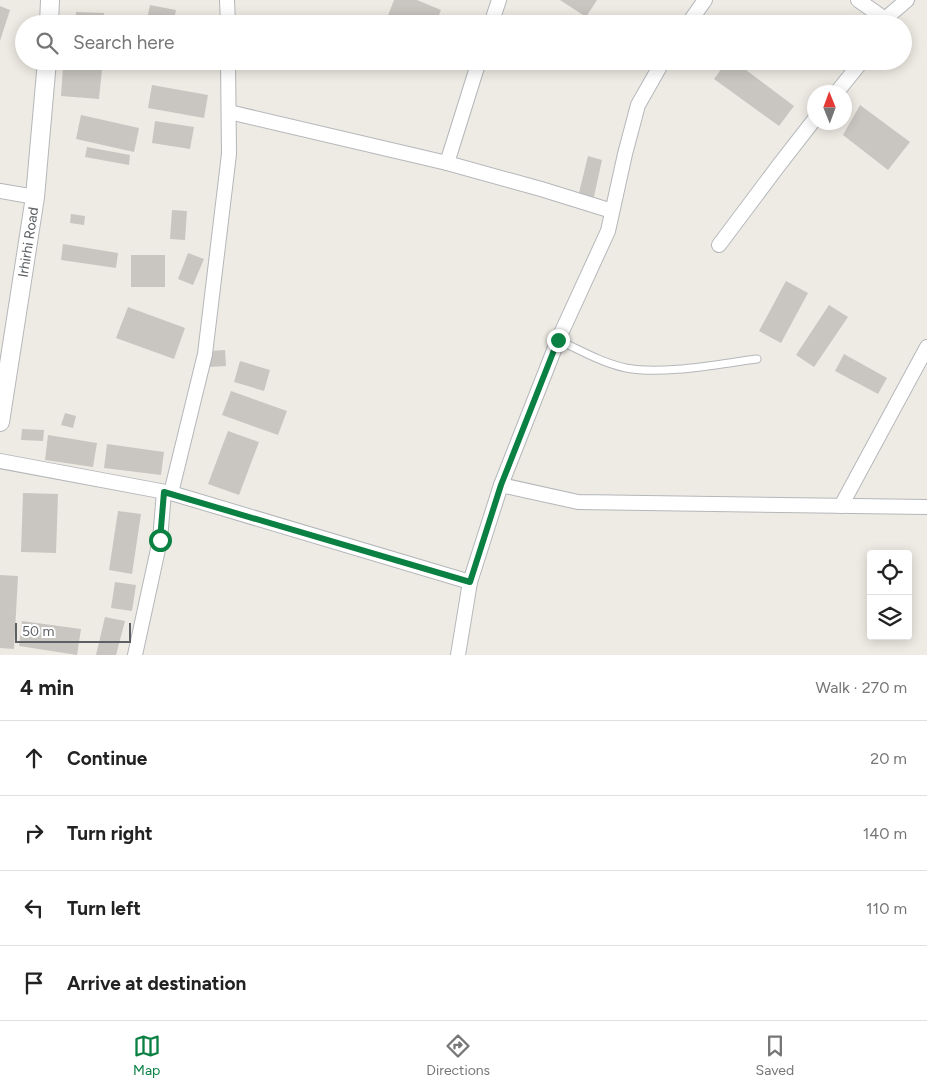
<!DOCTYPE html>
<html lang="en">
<head>
<meta charset="utf-8">
<style>
  :root { --surface:#fff; --page:#f2f2f2; --text:#222; --muted:#767676; --line:#e0e0e0; --accent:#0b8043 }
  body { margin:0; font-family:Figtree,sans-serif; background:var(--page); color:var(--text) }
  .controls { position:absolute; right:15px; bottom:15px; display:grid; overflow:hidden; border-radius:5px; box-shadow:0 2px 12px #0003 }
  .controls button { width:45px; height:45px; display:grid; place-items:center; padding:0; border:0; border-bottom:1px solid var(--line); background:var(--surface); color:var(--text); font:25px sans-serif }
  .compass { position:absolute; left:807px; top:85px; width:45px; height:45px; border-radius:50%; background:var(--surface); box-shadow:0 2px 12px #0003; rotate:359deg }
  .scale { position:absolute; left:15px; bottom:12px; width:116px; box-sizing:border-box; padding-left:5px; border:2px solid #5c6064; border-top:0; font-size:14px; line-height:18px; white-space:nowrap; color:#5c6064; -webkit-text-stroke:4px #fff; paint-order:stroke }
  .stop { position:absolute; width:15px; height:15px; margin:-11px; border:4px solid #0b8043; border-radius:50%; background:#fff }
  .stop.end { background:#0b8043; border-color:#fff; box-shadow:0 1px 5px #0008 }
  .list { margin:0; padding:0; list-style:none }
  h2 { display:flex; justify-content:space-between; align-items:center; height:65px; margin:0; padding:0 20px; font-size:21px }
  h2 small { font-size:16px; font-weight:400; color:var(--muted) }
  .list li { display:grid; grid-template-columns:32px 1fr auto; gap:15px; align-items:center; box-sizing:border-box; height:75px; padding:0 20px; border-top:1px solid var(--line) }
  .list b { display:block; font-size:19px; white-space:nowrap }
  .list em { font-size:16px; font-style:normal; color:var(--muted) }
  .icon { flex:none; width:28px; height:28px; fill:none; stroke:currentColor; stroke-width:2; stroke-linecap:round; stroke-linejoin:round }
  .map { position:relative; flex:none; width:927px; height:655px; overflow:hidden }
  .search { position:absolute; background:var(--surface); box-shadow:0 2px 12px #0003; left:15px; right:15px; top:15px; height:55px; display:flex; align-items:center; gap:12px; box-sizing:border-box; padding:0 18px; border-radius:28px; color:var(--muted); font-size:19px }
  .sheet { height:365px; background:var(--surface) }
  nav { display:flex; justify-content:space-around; align-items:center; box-sizing:border-box; height:70px; border-top:1px solid var(--line); background:var(--surface); font-size:14px; color:var(--muted) }
  nav a { display:grid; justify-items:center; gap:2px }
  nav .on { color:var(--accent) }
  .map>svg:first-child { display:block }
  .building { fill:#c9c6c1 }
  .lines { fill:none; stroke-linecap:round; stroke-linejoin:round }
  .service-casing { stroke:#b4b7ba; stroke-width:9 }
  .minor-casing { stroke:#b4b7ba; stroke-width:16 }
  .tertiary-casing { stroke:#b4b7ba; stroke-width:20 }
  .service { stroke:#fff; stroke-width:7 }
  .minor { stroke:#fff; stroke-width:14 }
  .tertiary { stroke:#fff; stroke-width:18 }
  .route { stroke:#0b8043; stroke-width:6 }
  .labels { text-anchor:middle; dominant-baseline:central; stroke-width:4; stroke-linejoin:round; paint-order:stroke }
  .street-label { font-size:14px; fill:#5c6064; stroke:#fff }
</style>
</head>
<body>
<div class="map">
<svg width="927" height="655" viewBox="0 0 927 655">
  <rect width="100%" height="100%" fill="#eeebe4"/>
  <!-- building -->
  <g class="building">
    <path d="M394,0H417L441,10L435,24H400L387,18Z"/>
    <path d="M560,0H597L586,17Z"/>
    <path d="M150,5L176,10L173,24H146Z"/>
    <path d="M0,6L10,10L0,41Z"/>
    <path d="M76,12L104,13V24H75Z"/>
    <path d="M727,61H734L794,106L779,126L714,79Z"/>
    <path d="M63,66L102,69L99,99L61,96Z"/>
    <path d="M152,85L208,95L204,118L148,108Z"/>
    <path d="M860,105L910,142L888,170L843,135Z"/>
    <path d="M81,115L139,128L134,152L76,139Z"/>
    <path d="M155,121L194,127L190,149L152,143Z"/>
    <path d="M87,147L130,155L129,165L85,157Z"/>
    <path d="M588,156L602,160L593,201L578,197Z"/>
    <path d="M172,210L187,211L185,240L170,239Z"/>
    <path d="M71,214L85,216L84,225L70,223Z"/>
    <path d="M63,244L118,253L116,268L61,260Z"/>
    <path d="M188,253L204,259L193,285L178,279Z"/>
    <rect x="131" y="255" width="34" height="32"/>
    <path d="M786,281L808,293L781,343L759,331Z"/>
    <path d="M829,305L848,317L814,367L796,355Z"/>
    <path d="M128,307L185,328L174,359L116,338Z"/>
    <path d="M225,350L226,366L210,367L209,351Z"/>
    <path d="M844,354L887,378L878,394L835,371Z"/>
    <path d="M240,361L270,370L264,391L234,382Z"/>
    <path d="M231,391L287,411L278,435L222,415Z"/>
    <path d="M65,413L76,416L73,428L61,425Z"/>
    <path d="M22,429L44,430L43,441L21,440Z"/>
    <path d="M228,431L259,442L239,495L208,484Z"/>
    <path d="M48,435L97,443L93,467L45,460Z"/>
    <path d="M107,444L164,452L161,475L104,468Z"/>
    <path d="M23,493L58,494L56,553L21,552Z"/>
    <path d="M118,511L141,514L132,574L109,570Z"/>
    <path d="M0,575L18,576L14,649L0,648Z"/>
    <path d="M115,582L136,585L132,611L111,608Z"/>
    <path d="M105,617L125,621L116,655H96Z"/>
    <path d="M22,621L81,629L77,655L19,646Z"/>
  </g>
  <g class="lines">
    <!-- service casing -->
    <g class="service-casing">
      <path id="service" d="M558,340C580,350 602,363 626,368C664,375 718,364 757,359"/>
    </g>
    <!-- minor casing -->
    <g class="minor-casing">
      <g id="minor">
        <path d="M227,0L228,24"/>
        <path d="M858,0L885,19"/>
        <path d="M491,24L499,0"/>
        <path d="M688,24L705,0"/>
        <path d="M883,24L885,19L907,0"/>
        <path d="M837,92L862,61"/>
        <path d="M229,112L447,163L541,189L612,211"/>
        <path d="M447,163L479,61"/>
        <path d="M0,191L35,197"/>
        <path d="M719,245L779,165L814,120"/>
        <path d="M0,461L171,493L470,582"/>
        <path d="M501,485L578,502L927,507"/>
        <path d="M171,493L205,354L229,154L228,61"/>
        <path d="M841,506L927,347"/>
        <path d="M135,655L160,540L164,492"/>
        <path d="M458,655L470,582L501,485L558,340L608,231L625,154L638,105L663,61"/>
      </g>
    </g>
    <!-- tertiary casing -->
    <g class="tertiary-casing">
      <g id="tertiary">
        <path d="M49,24L50,0"/>
        <path id="s1" d="M0,422L35,197L47,61"/>
      </g>
    </g>
    <!-- service -->
    <use href="#service" class="service"/>
    <!-- minor -->
    <use href="#minor" class="minor"/>
    <!-- tertiary -->
    <use href="#tertiary" class="tertiary"/>
  </g>
  <g class="lines">
    <!-- route -->
    <path class="route" d="M160,540L164,492L470,582L501,485L558,340"/>
  </g>
  <g class="labels">
    <!-- street labels -->
    <g class="street-label">
      <text stroke="none"><textPath href="#s1" startOffset="182">Irhirhi Road</textPath></text>
    </g>
  </g>
</svg>
<div class="controls">
<button><svg class="icon" aria-label="locate" viewBox="0 0 24 24"><circle cx="12" cy="12" r="6"/><path d="M12 2v4M12 18v4M2 12h4M18 12h4"/></svg></button>
<button><svg class="icon" aria-label="layers" viewBox="0 0 24 24"><path d="M12 4l9 5-9 5-9-5zM3 14l9 5 9-5"/></svg></button>
</div>
<svg class="compass" viewBox="-18 -18 36 36"><path d="M0-13l5 13h-10z" fill="#e53935"/><path d="M0 13l5-13h-10z" fill="#767676"/></svg>
<div class="scale">50 m</div>
<div class="stop" style="left:160px;top:540px"></div>
<div class="stop end" style="left:558px;top:340px"></div>
<div class="search"><svg class="icon" aria-label="search" viewBox="0 0 24 24"><circle cx="10" cy="10" r="6"/><path d="M15 15l6 6"/></svg>Search here</div>
</div>
<section class="sheet">
<h2>4 min<small>Walk · 270 m</small></h2>
<ul class="list">
<li><svg class="icon" aria-label="ahead" viewBox="0 0 24 24"><path d="M12 20V5M6 11l6-6 6 6"/></svg><div><b>Continue</b></div><em>20 m</em></li>
<li><svg class="icon" aria-label="right" viewBox="0 0 24 24"><path d="M7 20v-9h11M14 6l5 5-5 5"/></svg><div><b>Turn right</b></div><em>140 m</em></li>
<li><svg class="icon" aria-label="left" viewBox="0 0 24 24"><path d="M17 20v-9H6M10 6l-5 5 5 5"/></svg><div><b>Turn left</b></div><em>110 m</em></li>
<li><svg class="icon" aria-label="arrive" viewBox="0 0 24 24"><path d="M6 21V4h12l-3 4 3 4H6"/></svg><div><b>Arrive at destination</b></div></li>
</ul>
</section>
<nav>
<a class="on"><svg class="icon" aria-label="map" viewBox="0 0 24 24"><path d="M3 6l6-2 6 2 6-2v14l-6 2-6-2-6 2zM9 4v14M15 6v14"/></svg>Map</a>
<a><svg class="icon" aria-label="directions" viewBox="0 0 24 24"><path d="M12 3l9 9-9 9-9-9zM9 14v-3h6M13 9l2 2-2 2"/></svg>Directions</a>
<a><svg class="icon" aria-label="saved" viewBox="0 0 24 24"><path d="M7 4h10v16l-5-4-5 4z"/></svg>Saved</a>
</nav>
</body>
</html>
